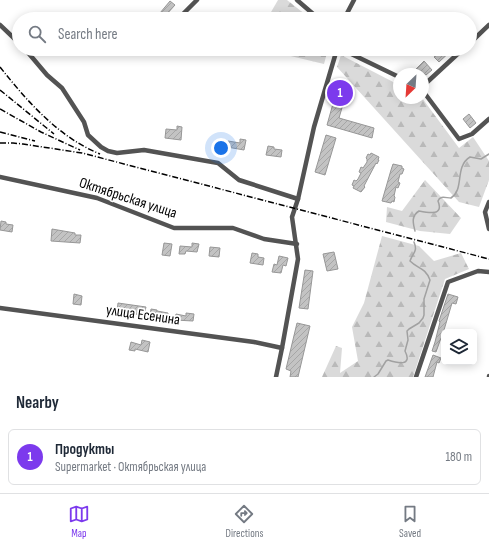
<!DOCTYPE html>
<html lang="en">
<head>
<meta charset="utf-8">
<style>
  :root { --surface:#fff; --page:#f2f2f3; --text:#1f2937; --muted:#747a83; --line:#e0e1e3; --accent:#7c3aed }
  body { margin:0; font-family:"Sofia Sans Condensed",sans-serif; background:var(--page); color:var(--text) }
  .controls { position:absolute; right:12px; bottom:12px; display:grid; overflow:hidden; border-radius:6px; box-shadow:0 2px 10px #0003 }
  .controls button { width:36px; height:36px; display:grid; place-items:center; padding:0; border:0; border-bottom:1px solid var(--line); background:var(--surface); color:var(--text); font:20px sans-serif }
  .compass { position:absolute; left:393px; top:68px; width:36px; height:36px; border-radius:50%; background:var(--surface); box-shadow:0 2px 10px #0003; rotate:205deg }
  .you { position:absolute; left:221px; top:148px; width:14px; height:14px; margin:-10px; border:3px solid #fff; border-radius:50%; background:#1a73e8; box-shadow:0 0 0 6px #1a73e833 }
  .badge { display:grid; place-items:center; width:26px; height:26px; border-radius:50%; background:var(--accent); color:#fff; font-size:13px; font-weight:700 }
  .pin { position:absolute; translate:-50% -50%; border:2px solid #fff; box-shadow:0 1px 4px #0006 }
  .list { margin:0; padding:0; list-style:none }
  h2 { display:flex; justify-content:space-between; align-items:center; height:52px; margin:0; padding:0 16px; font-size:17px }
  h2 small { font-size:13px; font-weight:400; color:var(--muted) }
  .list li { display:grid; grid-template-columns:26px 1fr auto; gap:12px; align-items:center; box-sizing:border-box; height:56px; margin:0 8px 8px; padding:0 8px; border:1px solid var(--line); border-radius:6px }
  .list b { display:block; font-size:15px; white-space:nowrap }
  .list p { margin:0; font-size:13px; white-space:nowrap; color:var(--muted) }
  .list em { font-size:13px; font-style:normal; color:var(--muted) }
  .icon { flex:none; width:22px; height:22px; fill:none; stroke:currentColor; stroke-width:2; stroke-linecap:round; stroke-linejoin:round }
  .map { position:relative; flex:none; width:489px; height:377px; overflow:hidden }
  .search { position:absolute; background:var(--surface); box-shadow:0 2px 10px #0003; left:12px; right:12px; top:12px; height:44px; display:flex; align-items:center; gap:10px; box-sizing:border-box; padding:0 14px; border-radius:22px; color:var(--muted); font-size:15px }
  .sheet { height:116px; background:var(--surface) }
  nav { display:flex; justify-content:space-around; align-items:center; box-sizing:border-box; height:56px; border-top:1px solid var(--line); background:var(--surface); font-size:11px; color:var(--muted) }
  nav a { display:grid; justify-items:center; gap:2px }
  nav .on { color:var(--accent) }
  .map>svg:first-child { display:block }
  .forest { fill:url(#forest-firs) }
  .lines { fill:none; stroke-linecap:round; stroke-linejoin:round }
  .stream { stroke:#a1a1a1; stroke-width:1.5 }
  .building { fill:url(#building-hatch); stroke:#979797 }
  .minor { stroke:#535353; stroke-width:4.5 }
  .rail { stroke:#000; stroke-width:1.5; stroke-dasharray:6 2 1 2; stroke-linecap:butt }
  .labels { text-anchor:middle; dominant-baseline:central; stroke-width:3.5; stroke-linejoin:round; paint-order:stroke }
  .street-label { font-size:15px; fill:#000; stroke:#fff }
</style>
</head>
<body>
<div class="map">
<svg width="489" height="377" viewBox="0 0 489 377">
  <defs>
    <pattern id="forest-firs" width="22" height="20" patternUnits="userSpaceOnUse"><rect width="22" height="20" fill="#dadada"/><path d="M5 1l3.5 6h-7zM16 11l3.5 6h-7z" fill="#b9b9b9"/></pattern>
    <pattern id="building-hatch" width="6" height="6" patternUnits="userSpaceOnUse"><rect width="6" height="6" fill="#c3c3c3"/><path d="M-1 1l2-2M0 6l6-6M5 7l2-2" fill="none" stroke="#a6a6a6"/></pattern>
  </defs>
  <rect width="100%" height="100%" fill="#fff"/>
  <!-- forest -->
  <g class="forest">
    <path d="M278,0H287L311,19H267Z"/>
    <path d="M276,49H328L324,64L278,53Z"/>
    <path d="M341,55L399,85V98H422L459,148L473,137L489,161V180L479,207L459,202L337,67Z"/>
    <path d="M425,180L461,218L450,234L420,231L386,222L387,207L402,211Z"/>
    <path d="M382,236L419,246L434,261L461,253L469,269L445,279L413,377H322L336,346L342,348L340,373L358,361L352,327L364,303Z"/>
  </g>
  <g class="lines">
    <!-- stream -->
    <g class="stream">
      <path d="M415,231C413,223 411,216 419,211C429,213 444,216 438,201C440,195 446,198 451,198C465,189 454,167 470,157L481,159L489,154"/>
      <path d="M374,377L378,374L386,361L388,360C397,363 413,367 405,351L408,340L407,331L409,329L419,323L423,318L424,315V299L430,280C425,267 418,269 410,261C413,252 418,252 414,242"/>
    </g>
  </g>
  <!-- building -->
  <g class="building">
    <path d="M170,1L175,5L166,15L167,16L164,19H155Z"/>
    <path d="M443,49H453L439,62L434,57Z"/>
    <path d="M424,61L432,70L426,75L424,74H411Z"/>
    <path d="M335,86L342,88L346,94L339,118L374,128L372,138L327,125L336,93L333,92Z"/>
    <path d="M469,114L476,123L470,128L463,119Z"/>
    <path d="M177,126L182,127L181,140L165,138L166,129L177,130Z"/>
    <path d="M326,135L336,138L325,175L315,172Z"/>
    <path d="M240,139L246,140L244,150L227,147L228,141L240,143Z"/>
    <path d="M268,146L274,147V149L282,150L281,157L266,155Z"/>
    <path d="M371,153L379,157L378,160H379L377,164L376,163L364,186L365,187L361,192L353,188L354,186L352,185L354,180L356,181L358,179L361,173L359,172L361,167L363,168L367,162V159L366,158L368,154L370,155Z"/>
    <path d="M393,164L402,166V168L404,169L402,174H400L398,182L400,183L398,188L396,187L394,196L395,197L394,202L392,201L391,203L382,201L391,170Z"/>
    <path d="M1,221L6,222V224L13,225L12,232L0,230Z"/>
    <path d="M52,229L75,233V235H81L80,243L51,241Z"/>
    <path d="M164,243L172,244L170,256L162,255Z"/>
    <path d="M192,243L199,244L197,252L186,251L185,254H179L180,246L192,247Z"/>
    <path d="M210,247L220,248L219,257L209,256Z"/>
    <path d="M334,252L338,269L327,271L323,254Z"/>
    <path d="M252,253L258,254V257L264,258L263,265L250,263Z"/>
    <path d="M279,256L288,258L286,266L283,265L281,273L272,272L274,264L277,265Z"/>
    <path d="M305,270L313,271L308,309L299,308Z"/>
    <path d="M74,294L82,296L81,305L73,304Z"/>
    <path d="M448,294L458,297L456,304L452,303L444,330V338H441L436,352L432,351L435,342L440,322L439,321Z"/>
    <path d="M118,303L146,307L145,311H143L142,315L117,312Z"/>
    <path d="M151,309L157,310V311L168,313L167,320L160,319V318L150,316Z"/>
    <path d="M186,313L194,314L193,321L175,320L176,314L186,316Z"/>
    <path d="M297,323L310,326L298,377H290L291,371L286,369Z"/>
    <path d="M142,340L150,342L148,352L135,349V351L129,350L131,342L141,345Z"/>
    <path d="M433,355L441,358L439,363L437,362L433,377H425Z"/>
  </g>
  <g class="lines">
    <!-- minor -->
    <g class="minor">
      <path d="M297,0L319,19"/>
      <path d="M178,19L197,0"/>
      <path d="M344,19L354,0"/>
      <path d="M0,25L19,43"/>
      <path d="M470,43L489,25"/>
      <path d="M25,49L47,75L62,88L84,122L88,135L101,147L108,151L117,153L144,150L218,163L239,180L298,199"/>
      <path d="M341,49L399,77"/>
      <path d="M423,86L463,49"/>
      <path d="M423,91L459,139L472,134L489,119"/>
      <path d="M0,177L97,198L174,228H233L264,239L297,244"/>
      <path d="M489,202L485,212L489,229"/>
      <path d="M0,308L254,342L282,348"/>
      <path d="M276,377L282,348L298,259L292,217L298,199L314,127L337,49"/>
      <path d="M416,377L448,282L478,271L489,272"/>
      <path d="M489,377V376"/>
    </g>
    <!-- rail -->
    <g class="rail">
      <path d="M0,67C27,101 58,137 100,154"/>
      <path d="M0,90L54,134"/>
      <path d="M0,109L41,132L80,150"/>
      <path d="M0,132L35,141"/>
      <path d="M0,143H13L23,144L82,153L489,259"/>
    </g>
  </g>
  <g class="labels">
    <!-- street labels -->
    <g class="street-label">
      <text transform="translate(128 198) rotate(18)">Октябрьская улица</text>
      <text transform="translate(143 315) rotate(8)">улица Есенина</text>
    </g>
  </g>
</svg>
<div class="controls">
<button><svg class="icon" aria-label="layers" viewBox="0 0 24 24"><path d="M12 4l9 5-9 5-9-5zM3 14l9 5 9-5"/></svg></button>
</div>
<svg class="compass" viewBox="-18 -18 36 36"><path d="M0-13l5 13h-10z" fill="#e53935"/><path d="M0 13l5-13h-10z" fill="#747a83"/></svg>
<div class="you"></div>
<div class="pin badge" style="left:340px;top:93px">1</div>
<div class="search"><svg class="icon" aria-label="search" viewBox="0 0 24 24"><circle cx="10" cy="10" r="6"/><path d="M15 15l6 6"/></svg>Search here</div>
</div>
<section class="sheet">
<h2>Nearby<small></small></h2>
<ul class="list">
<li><span class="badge">1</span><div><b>Продукты</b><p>Supermarket · Октябрьская улица</p></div><em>180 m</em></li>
</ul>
</section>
<nav>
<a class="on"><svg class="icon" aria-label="map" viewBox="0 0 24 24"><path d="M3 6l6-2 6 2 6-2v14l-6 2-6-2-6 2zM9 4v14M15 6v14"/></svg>Map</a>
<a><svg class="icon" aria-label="directions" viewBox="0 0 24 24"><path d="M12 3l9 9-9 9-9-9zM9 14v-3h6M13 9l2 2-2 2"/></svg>Directions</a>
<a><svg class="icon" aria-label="saved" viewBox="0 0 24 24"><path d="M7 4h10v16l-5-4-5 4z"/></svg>Saved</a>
</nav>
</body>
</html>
